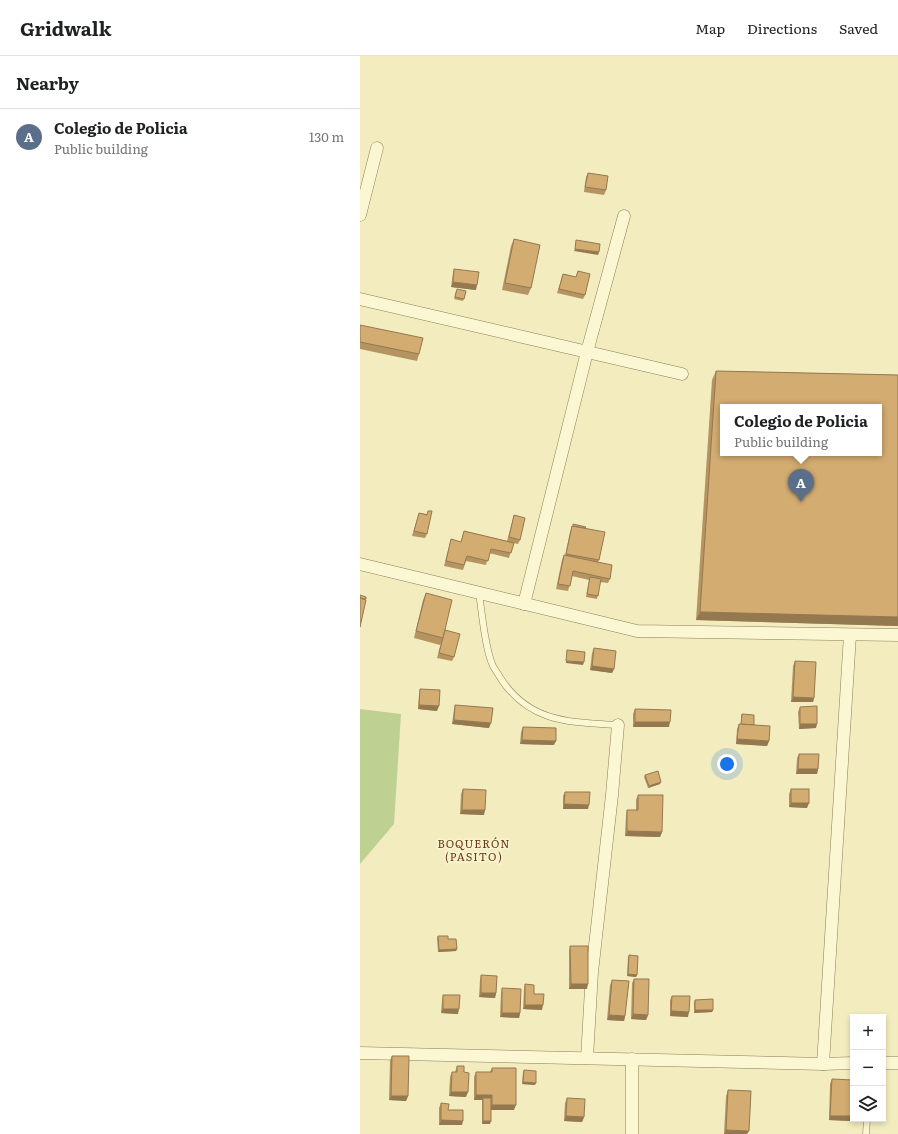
<!DOCTYPE html>
<html lang="en">
<head>
<meta charset="utf-8">
<style>
  :root { --surface:#fff; --page:#f2f2f2; --text:#202124; --muted:#757577; --line:#e0e0e0; --accent:#a03720 }
  body { margin:0; font-family:Literata,serif; background:var(--page); color:var(--text) }
  .controls { position:absolute; right:12px; bottom:12px; display:grid; overflow:hidden; border-radius:0px; box-shadow:0 2px 6px #0003 }
  .controls button { width:36px; height:36px; display:grid; place-items:center; padding:0; border:0; border-bottom:1px solid var(--line); background:var(--surface); color:var(--text); font:20px sans-serif }
  .you { position:absolute; left:367px; top:708px; width:14px; height:14px; margin:-10px; border:3px solid #fff; border-radius:50%; background:#1a73e8; box-shadow:0 0 0 6px #1a73e833 }
  .badge { display:grid; place-items:center; width:26px; height:26px; border-radius:50%; background:var(--accent); color:#fff; font-size:13px; font-weight:700 }
  .pin { position:absolute; translate:-50% -33px; filter:drop-shadow(0 1px 2px #0008) }
  .pin::after { content:''; position:absolute; top:21px; width:14px; height:12px; background:inherit; clip-path:polygon(0 0,100% 0,50% 100%) }
  .popup { position:absolute; left:360px; top:348px; width:162px; height:52px; box-sizing:border-box; display:grid; place-content:center; border-radius:0px; background:var(--surface); filter:drop-shadow(0 1px 3px #0005); font-size:13px; white-space:nowrap; color:var(--muted) }
  .popup b { font-size:15px; color:var(--text) }
  .popup::after { content:''; position:absolute; left:50%; top:100%; margin-left:-8px; border:8px solid transparent; border-top-color:var(--surface) }
  .list { margin:0; padding:0; list-style:none }
  h2 { display:flex; justify-content:space-between; align-items:center; height:52px; margin:0; padding:0 16px; font-size:17px }
  h2 small { font-size:13px; font-weight:400; color:var(--muted) }
  .list li { display:grid; grid-template-columns:26px 1fr auto; gap:12px; align-items:center; box-sizing:border-box; height:56px; padding:0 16px; border-top:1px solid var(--line) }
  .list b { display:block; font-size:15px; white-space:nowrap }
  .list p { margin:0; font-size:13px; white-space:nowrap; color:var(--muted) }
  .list em { font-size:13px; font-style:normal; color:var(--muted) }
  .icon { flex:none; width:22px; height:22px; fill:none; stroke:currentColor; stroke-width:2; stroke-linecap:round; stroke-linejoin:round }
  .map { position:relative; flex:none; width:538px; height:1078px; overflow:hidden }
  header { display:flex; align-items:center; gap:24px; box-sizing:border-box; height:56px; padding:0 20px; background:var(--surface); border-bottom:1px solid var(--line) }
  header strong { font-size:19px }
  nav { display:flex; gap:22px; margin-inline-start:auto; font-size:14px }
  main { display:flex }
  aside { flex:1; background:var(--surface) }
  .map>svg:first-child { display:block }
  .grass { fill:#bed192 }
  .lines { fill:none; stroke-linecap:round; stroke-linejoin:round }
  .lane-casing { stroke:#8c7d56; stroke-width:7 }
  .street-casing { stroke:#8c7d56; stroke-width:13 }
  .lane { stroke:#fcf7d3; stroke-width:6 }
  .street { stroke:#fcf7d3; stroke-width:12 }
  .wall { fill:#b59461 }
  .shaded-wall { fill:#94784f }
  .building { fill:#d3ac71; stroke:#94784f; fill-rule:evenodd }
  .labels { text-anchor:middle; dominant-baseline:central; stroke-width:3.5; stroke-linejoin:round; paint-order:stroke }
  .neighbourhood-label { font-size:11px; letter-spacing:1px; fill:#6b3817; stroke:#f8f4cf }
</style>
</head>
<body>
<header>
<strong>Gridwalk</strong>
<nav><a>Map</a><a>Directions</a><a>Saved</a></nav>
</header>
<main>
<aside>
<h2>Nearby<small></small></h2>
<ul class="list">
<li><span class="badge" style="background:#5c6f8a">A</span><div><b>Colegio de Policia</b><p>Public building</p></div><em>130 m</em></li>
</ul>
</aside>
<div class="map">
<svg width="538" height="1078" viewBox="0 0 538 1078">
  <rect width="100%" height="100%" fill="#f2ecbf"/>
  <!-- grass -->
  <path class="grass" d="M0,653L41,658L34,768L0,808Z"/>
  <g class="lines">
    <!-- lane casing -->
    <g class="lane-casing">
      <g id="lane">
        <path d="M119,537C122,557 125,593 133,610C135,614 139,619 141,623C170,667 210,666 258,669"/>
        <path d="M506,1078L507,1063"/>
      </g>
    </g>
    <!-- street casing -->
    <g class="street-casing">
      <g id="street">
        <path d="M0,159L17,92"/>
        <path d="M0,243L322,318"/>
        <path d="M0,508L277,575L538,579"/>
        <path d="M164,548L227,296L264,160"/>
        <path d="M0,997L463,1008L493,1007"/>
        <path d="M227,1002L232,916L252,739L258,669"/>
        <path d="M272,1003V1078"/>
        <path d="M523,1007H538"/>
        <path d="M463,1008L490,579"/>
      </g>
    </g>
    <!-- lane -->
    <use href="#lane" class="lane"/>
    <!-- street -->
    <use href="#street" class="street"/>
  </g>
  <!-- wall -->
  <g class="wall">
    <path d="M228,117L246,134L244,139L224,136L226,121Z"/>
    <path d="M154,183L171,232L168,239L142,234L151,190Z"/>
    <path d="M94,213L116,234L91,231L93,217Z"/>
    <path d="M218,215L225,239L223,243L197,237L203,218L216,221Z"/>
    <path d="M96,235H106L103,245L94,243Z"/>
    <path d="M0,269L59,298L57,305L0,293Z"/>
    <path d="M356,315L538,319V570L336,564L352,324Z"/>
    <path d="M68,455L67,478L65,482L52,480L59,457L67,458Z"/>
    <path d="M154,459L160,484L158,488L153,487L149,502L129,497L126,509L106,505L103,514L84,510L91,483L101,486L104,475L147,485Z"/>
    <path d="M212,470L225,472L239,504L238,506L250,523L248,527L240,526L237,543L226,541L229,524L212,520L208,535L196,533L202,504L204,499L205,500L210,476Z"/>
    <path d="M66,537L85,574L94,601L92,605L77,602L81,587L80,589L54,582L63,544Z"/>
    <path d="M234,592L254,613L252,617L230,614L232,597Z"/>
    <path d="M435,605L454,642L453,646H431L433,610Z"/>
    <path d="M60,633L77,655L58,653L59,638Z"/>
    <path d="M95,649L129,672L92,668L94,653Z"/>
    <path d="M440,651L456,672L439,673L438,656Z"/>
    <path d="M275,653L309,671H273V658Z"/>
    <path d="M382,658L409,685L407,690L376,688L377,673L379,668H381V660Z"/>
    <path d="M163,671L194,689L160,688L161,676Z"/>
    <path d="M439,698L458,713L457,718H436L437,702Z"/>
    <path d="M285,719L300,728L288,732L284,721Z"/>
    <path d="M103,733L124,759L100,758L101,738Z"/>
    <path d="M431,733L447,752L429,751V738Z"/>
    <path d="M205,736L228,753H203V740Z"/>
    <path d="M278,739L302,776L300,781L265,780L266,759L267,754H276V744Z"/>
    <path d="M78,880L97,893L96,895L78,896L77,882Z"/>
    <path d="M210,890L227,933H209V895Z"/>
    <path d="M269,899L277,919L276,921L267,920L268,901Z"/>
    <path d="M121,919L136,937L135,942L119,941L120,924Z"/>
    <path d="M274,923L288,959L286,964L271,963L272,927Z"/>
    <path d="M252,924L265,960L264,965L247,964L250,929Z"/>
    <path d="M165,928L174,938L182,954L163,953L164,933Z"/>
    <path d="M142,932L160,957L159,962L140,961L141,937Z"/>
    <path d="M83,939L98,958L81,957L82,944Z"/>
    <path d="M312,940L328,961L310,960V944Z"/>
    <path d="M335,944L353,954L352,956L334,957V946Z"/>
    <path d="M32,1000L48,1040L46,1045L29,1044L30,1004Z"/>
    <path d="M97,1010L104,1016L106,1041L89,1040L90,1021L92,1016H95Z"/>
    <path d="M132,1012L154,1054H131L130,1068H122V1044H114V1021L116,1016H130Z"/>
    <path d="M164,1014L175,1029L162,1028L163,1016Z"/>
    <path d="M472,1023L490,1065L469,1064L470,1028Z"/>
    <path d="M368,1034L387,1078H364L366,1040Z"/>
    <path d="M207,1042L224,1061L222,1066L204,1065L205,1047Z"/>
    <path d="M81,1047L88,1054L102,1069H79V1052Z"/>
  </g>
  <!-- shaded-wall -->
  <g class="shaded-wall">
    <path d="M215,193L239,196L238,199L214,195Z"/>
    <path d="M93,226L117,229L116,234L91,231Z"/>
    <path d="M340,556L538,561V570L336,564Z"/>
    <path d="M206,605L224,606L223,609L206,607Z"/>
    <path d="M232,610L254,613L252,617L230,614Z"/>
    <path d="M433,641L454,642L453,646H431Z"/>
    <path d="M59,649L79,650L77,655L58,653Z"/>
    <path d="M94,664L131,667L129,672L92,668Z"/>
    <path d="M275,666H310L309,671H273Z"/>
    <path d="M440,668H457L456,672L439,673Z"/>
    <path d="M377,683L409,685L407,690L376,688Z"/>
    <path d="M162,684L196,685L194,689L160,688Z"/>
    <path d="M438,713H458L457,718H436Z"/>
    <path d="M301,726L300,728L288,732L289,730Z"/>
    <path d="M431,747H449L447,752L429,751Z"/>
    <path d="M204,748L229,749L228,753H203Z"/>
    <path d="M102,754H125L124,759L100,758Z"/>
    <path d="M267,775L302,776L300,781L265,780Z"/>
    <path d="M97,893L96,895L78,896L79,894Z"/>
    <path d="M268,918L277,919L276,921L267,920Z"/>
    <path d="M211,928H228L227,933H209Z"/>
    <path d="M121,937H136L135,942L119,941Z"/>
    <path d="M165,949H183L182,954L163,953Z"/>
    <path d="M83,953H99L98,958L81,957Z"/>
    <path d="M335,954H353L352,956L334,957Z"/>
    <path d="M311,955L329,956L328,961L310,960Z"/>
    <path d="M142,957H160L159,962L140,961Z"/>
    <path d="M273,958L288,959L286,964L271,963Z"/>
    <path d="M249,959L265,960L264,965L247,964Z"/>
    <path d="M163,1026L176,1027L175,1029L162,1028Z"/>
    <path d="M91,1036H108L106,1041L89,1040Z"/>
    <path d="M116,1039H132L130,1044L123,1042L122,1044H114Z"/>
    <path d="M31,1040H48L46,1045L29,1044Z"/>
    <path d="M132,1049H156L154,1054H130Z"/>
    <path d="M206,1060L224,1061L222,1066L204,1065Z"/>
    <path d="M470,1060H492L490,1065L469,1064Z"/>
    <path d="M81,1064L103,1065L102,1069H79Z"/>
    <path d="M123,1065H131L130,1068H122Z"/>
    <path d="M366,1074L389,1075L387,1078H364Z"/>
  </g>
  <!-- building -->
  <g class="building">
    <path d="M228,117L248,120L246,134L225,131Z"/>
    <path d="M154,183L180,189L171,232L145,227Z"/>
    <path d="M216,184L240,188L239,196L215,193Z"/>
    <path d="M94,213L119,216L117,229L93,226Z"/>
    <path d="M218,215L230,218L225,239L199,233L203,218L216,221Z"/>
    <path d="M97,233L106,235L104,243L95,241Z"/>
    <path d="M0,269L63,282L59,298L0,286Z"/>
    <path d="M356,315L538,319V561L340,556ZM363,351H519V397H363Z"/>
    <path d="M68,455H72L67,478L54,475L59,457L67,459Z"/>
    <path d="M154,459L165,462L160,484L149,481Z"/>
    <path d="M213,468L226,471L225,472L213,470Z"/>
    <path d="M212,470L245,476L239,504L206,498Z"/>
    <path d="M104,475L154,487L151,497L131,493L128,505L107,500L104,509L86,505L91,483L101,486Z"/>
    <path d="M204,499L252,509L250,523L213,515L210,530L198,528Z"/>
    <path d="M230,521L241,523L238,540L227,538Z"/>
    <path d="M66,537L92,544L83,582L56,575Z"/>
    <path d="M0,539L6,541V543L0,542Z"/>
    <path d="M0,542L6,544L0,571Z"/>
    <path d="M85,574L100,578L94,601L79,597Z"/>
    <path d="M234,592L256,595L254,613L232,610Z"/>
    <path d="M207,594L225,596L224,606L206,605Z"/>
    <path d="M435,605L456,606L454,642L433,641Z"/>
    <path d="M60,633L80,634L79,650L59,649Z"/>
    <path d="M95,649L133,652L131,667L94,664Z"/>
    <path d="M457,650V668H440V651Z"/>
    <path d="M275,653L311,654L310,666H275Z"/>
    <path d="M382,658L394,659V669L381,668Z"/>
    <path d="M379,668L410,670L409,685L377,683Z"/>
    <path d="M163,671L196,672V685L162,684Z"/>
    <path d="M439,698H459L458,713H438Z"/>
    <path d="M298,715L301,726L289,730L285,719Z"/>
    <path d="M103,733L126,734L125,754H102Z"/>
    <rect x="431" y="733" width="18" height="14"/>
    <path d="M205,736H230L229,749L204,748Z"/>
    <path d="M278,739H303L302,776L267,775V754H278Z"/>
    <path d="M78,880H88V883H96L97,893L79,894Z"/>
    <path d="M210,890H228V928H211Z"/>
    <path d="M269,899L278,900L277,919L268,918Z"/>
    <path d="M121,919L137,920L136,937H121Z"/>
    <path d="M274,923H289L288,959L273,958Z"/>
    <path d="M252,924L269,925L265,960L249,959Z"/>
    <path d="M165,928L174,929V938H184L183,949H165Z"/>
    <path d="M142,932L161,933L160,957H142Z"/>
    <path d="M83,939H100L99,953H83Z"/>
    <path d="M312,940H330L329,956L311,955Z"/>
    <path d="M353,943V954H335V944Z"/>
    <path d="M32,1000H49L48,1040H31Z"/>
    <path d="M97,1010H104V1016L109,1017L108,1036H91L92,1016H97Z"/>
    <path d="M132,1012H156V1049H132V1039H116V1016H132Z"/>
    <path d="M164,1014L176,1015V1027L163,1026Z"/>
    <path d="M472,1023L493,1024L492,1060H470Z"/>
    <path d="M368,1034L391,1035L389,1075L366,1074Z"/>
    <rect x="123" y="1042" width="8" height="23"/>
    <path d="M207,1042L225,1043L224,1061L206,1060Z"/>
    <path d="M81,1047L89,1048L88,1054H103V1065L81,1064Z"/>
  </g>
  <g class="labels">
    <!-- neighbourhood labels -->
    <g class="neighbourhood-label">
      <text x="114" y="787">BOQUERÓN<tspan x="114" dy="13">(PASITO)</tspan></text>
    </g>
  </g>
</svg>
<div class="controls">
<button>+</button>
<button>−</button>
<button><svg class="icon" aria-label="layers" viewBox="0 0 24 24"><path d="M12 4l9 5-9 5-9-5zM3 14l9 5 9-5"/></svg></button>
</div>
<div class="you"></div>
<div class="pin badge" style="left:441px;top:446px;background:#5c6f8a">A</div>
<div class="popup"><b>Colegio de Policia</b>Public building</div>
</div>
</main>
</body>
</html>
